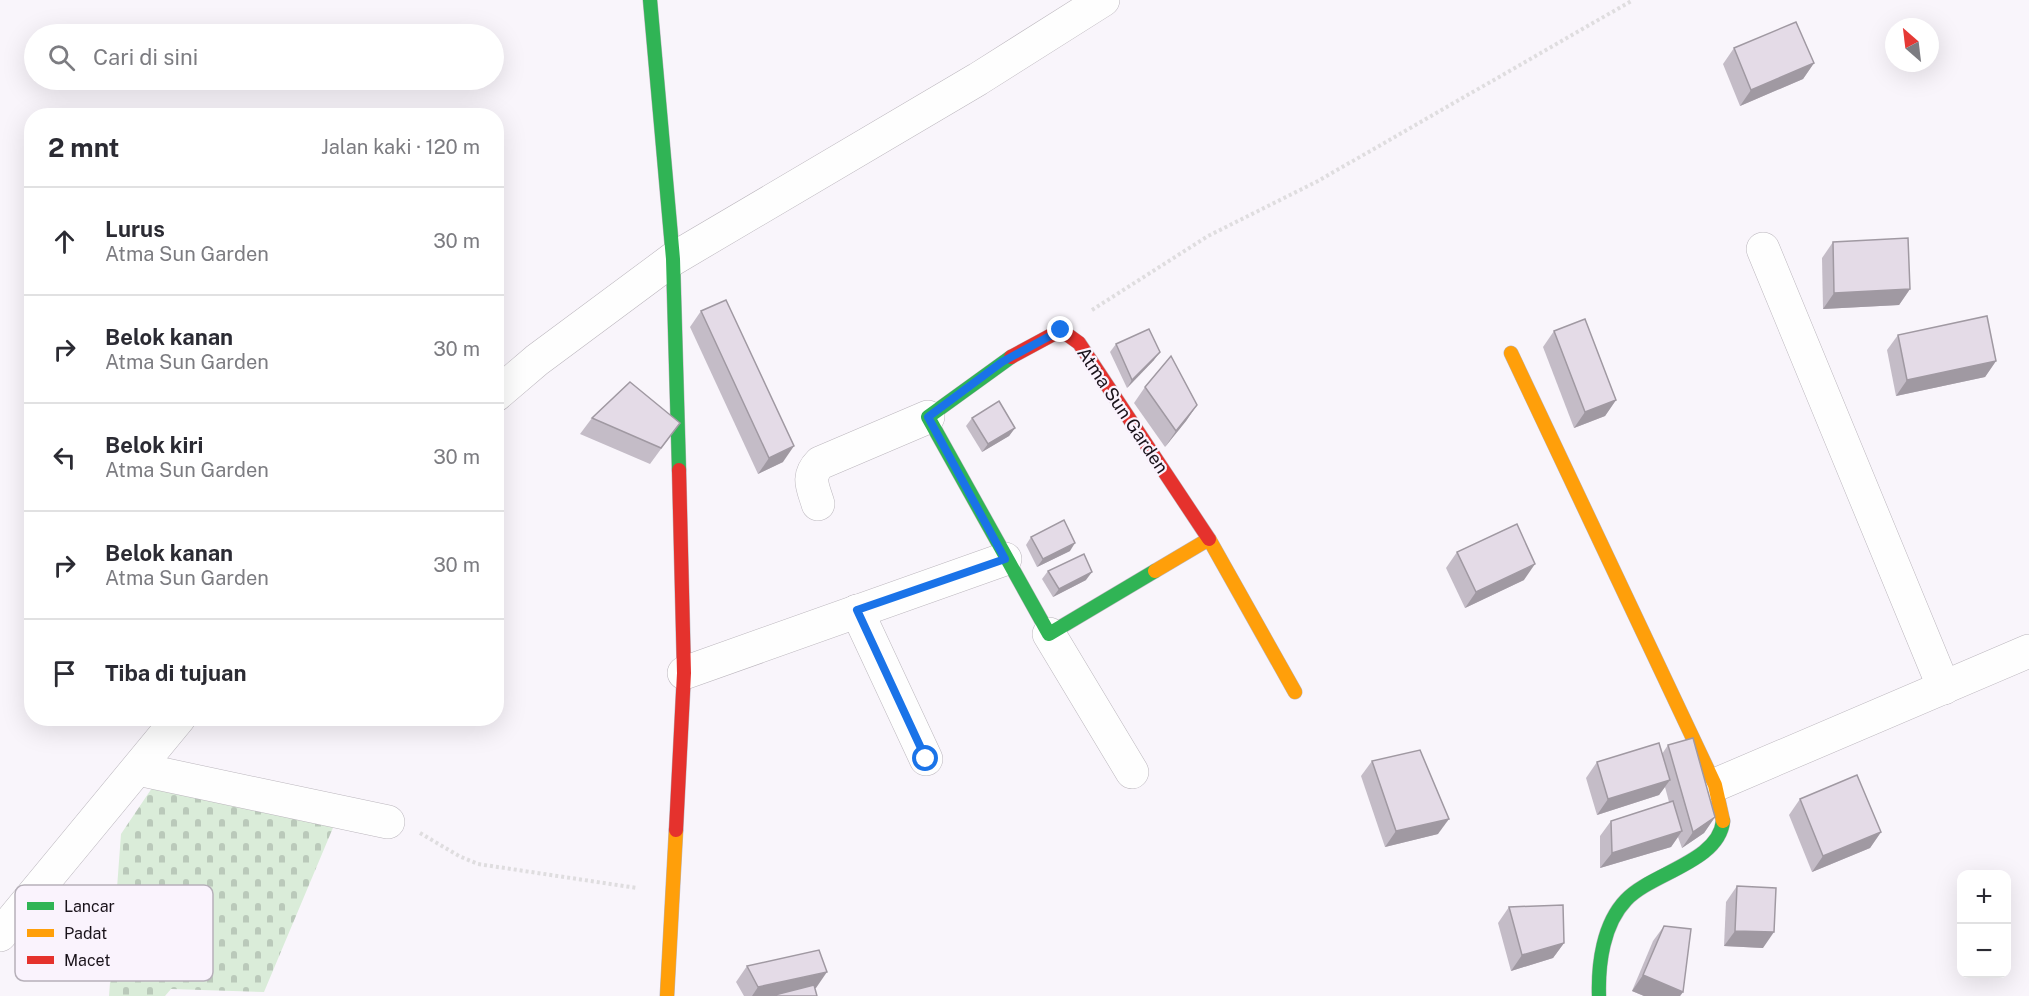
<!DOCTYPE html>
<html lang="id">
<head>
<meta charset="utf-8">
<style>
  :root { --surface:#fff; --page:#f7f7f7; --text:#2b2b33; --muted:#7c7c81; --line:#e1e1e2 }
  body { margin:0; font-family:"Public Sans",sans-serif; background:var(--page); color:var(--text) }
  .controls { position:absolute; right:18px; bottom:18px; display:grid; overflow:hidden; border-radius:12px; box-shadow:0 6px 24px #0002 }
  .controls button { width:54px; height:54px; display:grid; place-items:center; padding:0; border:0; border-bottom:2px solid var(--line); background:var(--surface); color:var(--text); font:30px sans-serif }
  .compass { position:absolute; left:1885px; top:18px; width:54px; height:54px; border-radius:50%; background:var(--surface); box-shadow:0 6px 24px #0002; rotate:332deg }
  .stop { position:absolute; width:18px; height:18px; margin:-14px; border:4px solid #1a73e8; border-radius:50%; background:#fff }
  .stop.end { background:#1a73e8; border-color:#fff; box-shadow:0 2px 6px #0008 }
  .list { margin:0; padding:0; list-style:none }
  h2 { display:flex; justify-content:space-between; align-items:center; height:78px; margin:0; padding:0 24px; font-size:26px }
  h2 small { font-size:20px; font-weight:400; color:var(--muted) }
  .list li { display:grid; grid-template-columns:39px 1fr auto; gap:18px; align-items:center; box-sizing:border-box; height:108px; padding:0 24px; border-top:2px solid var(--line) }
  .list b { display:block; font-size:22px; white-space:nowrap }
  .list p { margin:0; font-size:20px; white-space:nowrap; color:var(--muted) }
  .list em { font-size:20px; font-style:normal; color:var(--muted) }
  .icon { flex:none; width:33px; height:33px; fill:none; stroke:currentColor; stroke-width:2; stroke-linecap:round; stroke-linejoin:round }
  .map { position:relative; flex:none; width:2029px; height:996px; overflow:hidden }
  .search { position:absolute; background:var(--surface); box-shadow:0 6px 24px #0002; left:24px; top:24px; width:480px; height:66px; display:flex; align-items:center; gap:15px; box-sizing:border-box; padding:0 21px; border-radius:33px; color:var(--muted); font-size:22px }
  .panel { position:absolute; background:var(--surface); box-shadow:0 6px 24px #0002; left:24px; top:108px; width:480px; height:618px; border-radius:24px }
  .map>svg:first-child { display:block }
  .cemetery { fill:url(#cemetery-stones) }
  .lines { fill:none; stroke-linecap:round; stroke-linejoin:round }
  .street-casing { stroke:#bbb6bd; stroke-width:34 }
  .fast-casing { stroke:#bbb6bd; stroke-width:15 }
  .slow-casing { stroke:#bbb6bd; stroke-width:15 }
  .jam-casing { stroke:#bbb6bd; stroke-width:15 }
  .path { stroke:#dfdddf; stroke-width:4; stroke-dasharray:3 3; stroke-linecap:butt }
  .street { stroke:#fefefe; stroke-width:33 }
  .fast { stroke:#30b455; stroke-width:14 }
  .slow { stroke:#ff9f0a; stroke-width:14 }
  .jam { stroke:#e5322d; stroke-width:14 }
  .wall { fill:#c4bcc7 }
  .shaded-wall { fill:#a099a2 }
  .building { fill:#e4dbe7; stroke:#a099a2; stroke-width:1.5 }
  .route { stroke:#1a73e8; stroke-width:8 }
  .labels { text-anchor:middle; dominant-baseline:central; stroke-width:4.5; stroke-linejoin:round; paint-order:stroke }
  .street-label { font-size:18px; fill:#19121a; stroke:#faf3fd }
  .key { fill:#faf3fd; stroke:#b6b0b9; stroke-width:1.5 }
  .key-label { font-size:16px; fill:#19121a }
</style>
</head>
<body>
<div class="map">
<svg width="2029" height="996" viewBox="0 0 2029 996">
  <defs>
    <pattern id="cemetery-stones" width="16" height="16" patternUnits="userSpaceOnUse" patternTransform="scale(1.5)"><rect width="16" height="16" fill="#daecd9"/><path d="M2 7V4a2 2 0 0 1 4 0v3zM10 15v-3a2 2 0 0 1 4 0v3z" fill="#bac9ba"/></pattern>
  </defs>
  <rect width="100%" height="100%" fill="#f9f5fb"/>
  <!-- cemetery -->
  <path class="cemetery" d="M152,788L335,823L264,992L171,989L165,996H109L121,834Z"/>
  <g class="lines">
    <!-- street casing -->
    <g class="street-casing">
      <g id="street">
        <path d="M1763,249L1944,688"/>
        <path d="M496,395L537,360L673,259L978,79L1103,0"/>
        <path d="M818,504C813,487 806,477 820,463L928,417"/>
        <path d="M857,611L926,759"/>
        <path d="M1049,634L1132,772"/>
        <path d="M684,673L1005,559"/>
        <path d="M138,769L388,822"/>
        <path d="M1715,785L2029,651"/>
        <path d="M0,935L179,718"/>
      </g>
    </g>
    <!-- fast casing -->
    <g class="fast-casing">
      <g id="fast">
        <path d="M650,0L673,259L679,470"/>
        <path d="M1011,357L928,417L1049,634L1155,571"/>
        <path d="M1599,996C1598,964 1603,924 1626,900C1651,873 1719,862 1723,821"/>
      </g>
    </g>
    <!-- slow casing -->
    <g class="slow-casing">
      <g id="slow">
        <path d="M1511,353L1715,785L1723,821"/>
        <path d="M1155,571L1209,539L1295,692"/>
        <path d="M667,996L676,830"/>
      </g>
    </g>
    <!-- jam casing -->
    <g class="jam-casing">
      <g id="jam">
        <path d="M1011,357L1061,330L1079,343L1209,539"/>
        <path d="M676,830L684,673L679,470"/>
      </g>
    </g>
    <!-- path -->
    <g class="path">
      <path d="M1092,310L1208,236L1318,181L1633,0"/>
      <path d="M420,833L459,856L478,864L637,888"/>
    </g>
    <!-- street -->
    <use href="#street" class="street"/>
    <!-- fast -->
    <use href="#fast" class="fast"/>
    <!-- slow -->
    <use href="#slow" class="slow"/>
    <!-- jam -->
    <use href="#jam" class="jam"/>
  </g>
  <!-- wall -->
  <g class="wall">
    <path d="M1734,48L1814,63L1803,79L1740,106L1723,64Z"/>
    <path d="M1833,242L1910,289L1899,305L1823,309L1822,258Z"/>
    <path d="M701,311L783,462L758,474L690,327Z"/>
    <path d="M1554,331L1616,400L1605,416L1574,428L1543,347Z"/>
    <path d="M1898,335L1996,361L1985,377L1896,396L1887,350Z"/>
    <path d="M1116,344L1154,360L1127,388L1110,352Z"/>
    <path d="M1145,387L1197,405L1186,421L1165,447L1134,403Z"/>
    <path d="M592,418L669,438L650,464L580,434Z"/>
    <path d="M972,418L1015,428L1009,436L982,452L966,426Z"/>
    <path d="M1031,537L1070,551L1037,567L1026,545Z"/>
    <path d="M1457,552L1524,580L1465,608L1446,568Z"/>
    <path d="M1048,571L1086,580L1053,597L1042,579Z"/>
    <path d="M1668,745L1715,817L1704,833L1682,848L1678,837L1671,847L1600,868V836L1611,821L1669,802L1665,787L1659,795L1597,815L1586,778L1597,762L1662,754Z"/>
    <path d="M1372,761L1438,834L1385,847L1361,776Z"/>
    <path d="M1800,799L1881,832L1870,848L1812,872L1789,815Z"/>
    <path d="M1737,886L1763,948L1724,946L1726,902Z"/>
    <path d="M1509,907L1564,943L1553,958L1511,971L1498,923Z"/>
    <path d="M1664,926L1683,992L1680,996H1644L1632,991L1653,941Z"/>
    <path d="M747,966L816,988H815L817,996H744L736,982Z"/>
  </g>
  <!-- shaded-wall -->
  <g class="shaded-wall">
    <path d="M1814,63L1803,79L1740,106L1751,90Z"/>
    <path d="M1910,289L1899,305L1823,309L1834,293Z"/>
    <path d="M1160,352L1154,360L1127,388L1132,380Z"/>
    <path d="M1996,361L1985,377L1896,396L1907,380Z"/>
    <path d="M1616,400L1605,416L1574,428L1585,412Z"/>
    <path d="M1197,405L1186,421L1165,447L1176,431Z"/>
    <path d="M1015,428L1009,436L982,452L988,444Z"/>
    <path d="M794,446L783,462L758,474L769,458Z"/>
    <path d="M1075,543L1070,551L1037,567L1043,559Z"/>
    <path d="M1535,564L1524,580L1465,608L1476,592Z"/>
    <path d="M1092,572L1086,580L1053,597L1059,589Z"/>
    <path d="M1670,780L1659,795L1597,815L1608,799Z"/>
    <path d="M1715,817L1704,833L1682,848L1693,832Z"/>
    <path d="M1449,819L1438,834L1385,847L1396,831Z"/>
    <path d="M1682,831L1671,847L1600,868L1612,853Z"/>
    <path d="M1881,832L1870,848L1812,872L1823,856Z"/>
    <path d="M1735,931L1774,932L1763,948L1724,946Z"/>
    <path d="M1564,943L1553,958L1511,971L1522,955Z"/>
    <path d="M827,972L816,988L778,996H752L758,987Z"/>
    <path d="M1643,975L1683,992L1680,996H1644L1632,991Z"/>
  </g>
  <!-- building -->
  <g class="building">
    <path d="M1796,22L1814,63L1751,90L1734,48Z"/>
    <path d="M1908,238L1910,289L1834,293L1833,242Z"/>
    <path d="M726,300L794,446L769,458L701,311Z"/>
    <path d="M1987,316L1996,361L1907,380L1898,335Z"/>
    <path d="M1585,319L1616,400L1585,412L1554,331Z"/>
    <path d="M1149,329L1160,352L1132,380L1116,344Z"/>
    <path d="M1171,356L1197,405L1176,431L1145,387Z"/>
    <path d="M630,382L680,423L661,448L592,418Z"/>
    <path d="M999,401L1015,428L988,444L972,418Z"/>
    <path d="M1064,520L1075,543L1043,559L1031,537Z"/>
    <path d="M1517,524L1535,564L1476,592L1457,552Z"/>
    <path d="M1084,554L1092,572L1059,589L1048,571Z"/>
    <path d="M1693,738L1715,817L1693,832L1668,745Z"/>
    <path d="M1659,743L1670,780L1608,799L1597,762Z"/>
    <path d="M1420,750L1449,819L1396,831L1372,761Z"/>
    <path d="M1857,775L1881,832L1823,856L1800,799Z"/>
    <path d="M1673,801L1682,831L1612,853L1611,821Z"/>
    <path d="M1737,886L1776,888L1774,932L1735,931Z"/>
    <path d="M1563,905L1564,943L1522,955L1509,907Z"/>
    <path d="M1664,926L1691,929L1683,992L1643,975Z"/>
    <path d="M819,950L827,972L758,987L747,966Z"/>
    <path d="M814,985L817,996H771Z"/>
  </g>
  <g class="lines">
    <!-- route -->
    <path class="route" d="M926,759L857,610L1005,559L928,417L1002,362L1061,330"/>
  </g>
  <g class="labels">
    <!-- street labels -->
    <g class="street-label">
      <text transform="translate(1123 410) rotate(56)">Atma Sun Garden</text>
    </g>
  </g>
  <!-- legend -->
  <rect x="15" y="885" width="198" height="96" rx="9" class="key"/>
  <rect x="27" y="902" width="27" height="8" fill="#30b455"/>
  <rect x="27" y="929" width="27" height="8" fill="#ff9f0a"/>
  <rect x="27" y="956" width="27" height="8" fill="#e5322d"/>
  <g class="key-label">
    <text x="64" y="912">Lancar</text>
    <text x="64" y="939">Padat</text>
    <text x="64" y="966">Macet</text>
  </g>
</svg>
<div class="controls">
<button>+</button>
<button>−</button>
</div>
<svg class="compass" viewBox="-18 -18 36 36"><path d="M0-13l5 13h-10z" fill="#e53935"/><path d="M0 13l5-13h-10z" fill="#7c7c81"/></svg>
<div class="stop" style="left:926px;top:759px"></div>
<div class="stop end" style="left:1061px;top:330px"></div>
<div class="search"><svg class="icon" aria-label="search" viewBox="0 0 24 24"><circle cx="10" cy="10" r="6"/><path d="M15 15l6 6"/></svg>Cari di sini</div>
<section class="panel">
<h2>2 mnt<small>Jalan kaki · 120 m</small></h2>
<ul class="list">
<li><svg class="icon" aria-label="ahead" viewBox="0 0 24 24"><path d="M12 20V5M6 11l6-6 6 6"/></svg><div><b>Lurus</b><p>Atma Sun Garden</p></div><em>30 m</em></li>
<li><svg class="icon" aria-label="right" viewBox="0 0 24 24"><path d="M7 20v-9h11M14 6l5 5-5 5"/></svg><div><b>Belok kanan</b><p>Atma Sun Garden</p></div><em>30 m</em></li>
<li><svg class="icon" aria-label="left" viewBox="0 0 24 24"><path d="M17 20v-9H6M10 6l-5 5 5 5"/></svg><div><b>Belok kiri</b><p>Atma Sun Garden</p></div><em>30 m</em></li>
<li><svg class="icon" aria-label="right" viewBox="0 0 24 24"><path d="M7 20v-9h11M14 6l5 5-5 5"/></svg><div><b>Belok kanan</b><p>Atma Sun Garden</p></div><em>30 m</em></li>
<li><svg class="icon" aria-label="arrive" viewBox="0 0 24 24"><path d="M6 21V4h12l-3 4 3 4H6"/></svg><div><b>Tiba di tujuan</b></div></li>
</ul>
</section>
</div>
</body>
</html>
